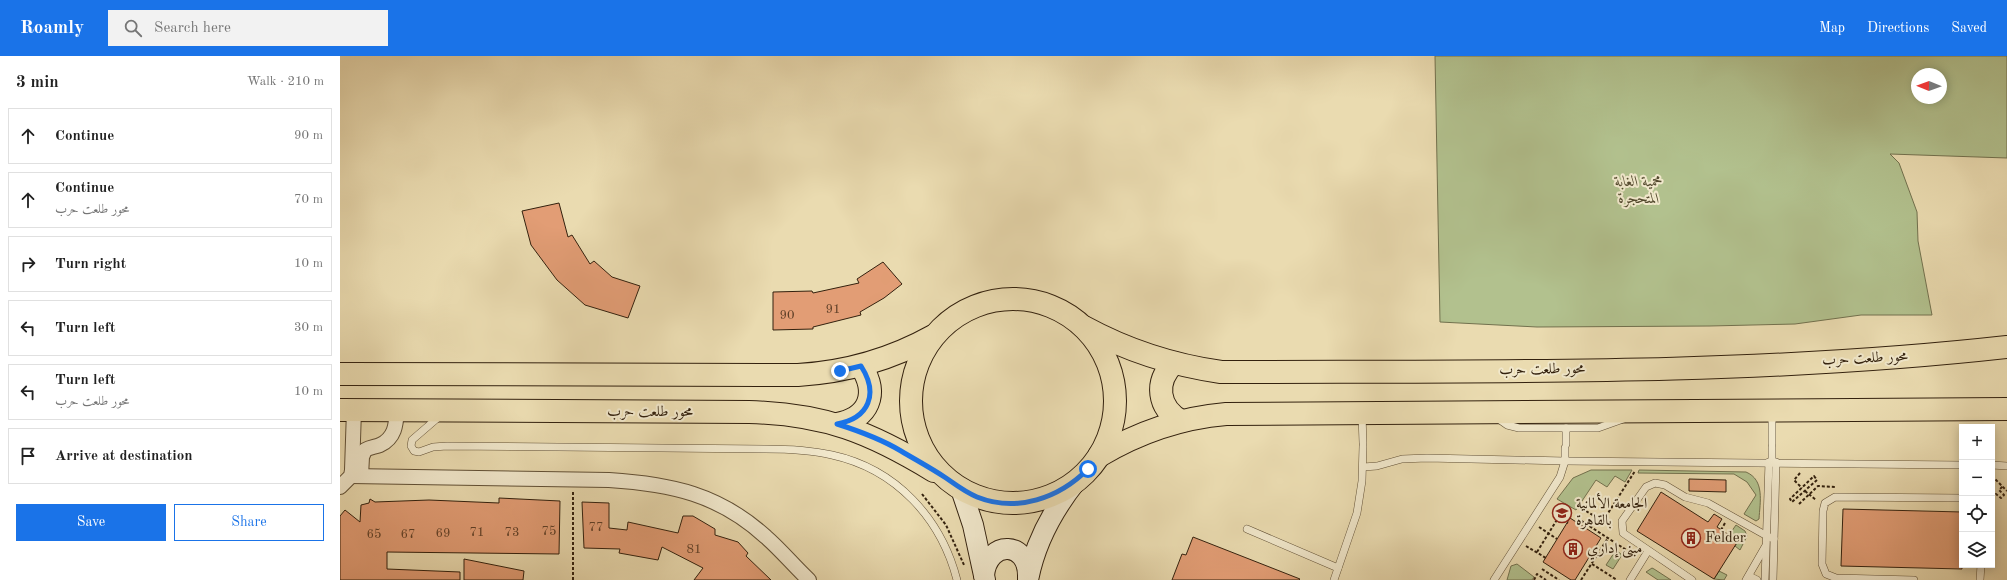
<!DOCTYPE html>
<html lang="en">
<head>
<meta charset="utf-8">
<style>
  :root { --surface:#fff; --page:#f2f2f2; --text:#222; --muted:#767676; --line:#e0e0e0; --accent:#1a73e8 }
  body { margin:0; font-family:"Old Standard TT",Amiri,serif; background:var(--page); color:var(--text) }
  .controls { position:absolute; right:12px; bottom:12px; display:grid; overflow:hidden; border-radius:0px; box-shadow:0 2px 10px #0003 }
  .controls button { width:36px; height:36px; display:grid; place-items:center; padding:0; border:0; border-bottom:1px solid var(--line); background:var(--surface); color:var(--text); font:20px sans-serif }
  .compass { position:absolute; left:1571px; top:12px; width:36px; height:36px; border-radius:50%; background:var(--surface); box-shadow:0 2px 10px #0003; rotate:271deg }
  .stop { position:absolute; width:12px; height:12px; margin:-9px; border:3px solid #1a73e8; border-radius:50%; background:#fff }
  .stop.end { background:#1a73e8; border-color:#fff; box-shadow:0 1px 4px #0008 }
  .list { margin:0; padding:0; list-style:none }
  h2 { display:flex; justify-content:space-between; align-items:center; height:52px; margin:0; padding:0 16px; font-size:17px }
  h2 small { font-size:13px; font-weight:400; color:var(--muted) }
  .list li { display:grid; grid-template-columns:26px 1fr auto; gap:12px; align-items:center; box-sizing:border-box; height:56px; margin:0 8px 8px; padding:0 8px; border:1px solid var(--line); border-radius:0px }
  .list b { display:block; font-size:15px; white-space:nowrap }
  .list p { margin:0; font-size:13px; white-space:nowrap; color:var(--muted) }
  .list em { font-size:13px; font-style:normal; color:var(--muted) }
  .actions { display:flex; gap:8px; padding:12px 16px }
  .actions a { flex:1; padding:9px 0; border:1px solid var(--accent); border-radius:0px; text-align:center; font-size:14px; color:var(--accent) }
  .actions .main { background:var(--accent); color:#fff }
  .icon { flex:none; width:22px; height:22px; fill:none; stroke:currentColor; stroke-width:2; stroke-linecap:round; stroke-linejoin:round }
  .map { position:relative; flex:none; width:1667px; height:524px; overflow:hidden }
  header { display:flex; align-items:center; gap:24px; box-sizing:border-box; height:56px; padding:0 20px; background:var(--accent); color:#fff }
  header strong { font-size:19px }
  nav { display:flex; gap:22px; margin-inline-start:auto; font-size:14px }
  .search { width:280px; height:36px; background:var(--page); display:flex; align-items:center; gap:10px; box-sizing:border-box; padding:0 14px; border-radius:0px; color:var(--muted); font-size:15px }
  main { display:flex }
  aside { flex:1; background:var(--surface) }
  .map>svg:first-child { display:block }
  .green { fill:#b2c18e; stroke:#72714e; fill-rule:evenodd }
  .building { fill:#e29d75; stroke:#33210e }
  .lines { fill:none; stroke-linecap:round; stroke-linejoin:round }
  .service-casing { stroke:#615036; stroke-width:8 }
  .minor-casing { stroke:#615036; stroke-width:16 }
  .secondary-casing { stroke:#33210e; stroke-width:22 }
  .primary-casing { stroke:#33210e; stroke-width:24 }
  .path { stroke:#33210e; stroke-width:2; stroke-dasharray:3 2; stroke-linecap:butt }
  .service { stroke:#f1e8cc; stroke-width:7 }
  .minor { stroke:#f1e8cc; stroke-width:14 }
  .secondary { stroke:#f1e8cc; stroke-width:20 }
  .primary { stroke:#eadbb0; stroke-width:22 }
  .route { stroke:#1a73e8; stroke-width:5 }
  .labels { text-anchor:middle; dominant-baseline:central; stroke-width:4; stroke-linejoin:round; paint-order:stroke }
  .number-label { font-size:13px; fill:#5f4028 }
  .park-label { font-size:15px; font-style:italic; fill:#53492e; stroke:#f1e8cc }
  .street-label { font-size:15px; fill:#33210e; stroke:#f1e8cc }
  .poi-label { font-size:15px; fill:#33210e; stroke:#f1e8cc; text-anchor:start }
</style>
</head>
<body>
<header>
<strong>Roamly</strong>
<div class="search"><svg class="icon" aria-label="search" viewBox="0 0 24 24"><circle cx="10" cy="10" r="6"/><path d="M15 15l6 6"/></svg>Search here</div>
<nav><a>Map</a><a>Directions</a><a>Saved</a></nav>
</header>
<main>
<aside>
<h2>3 min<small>Walk · 210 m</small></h2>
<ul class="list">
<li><svg class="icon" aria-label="ahead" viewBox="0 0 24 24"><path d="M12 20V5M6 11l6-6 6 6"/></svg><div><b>Continue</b></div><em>90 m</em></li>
<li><svg class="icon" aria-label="ahead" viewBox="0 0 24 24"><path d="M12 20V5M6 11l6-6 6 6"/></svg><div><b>Continue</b><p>محور طلعت حرب</p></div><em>70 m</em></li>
<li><svg class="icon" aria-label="right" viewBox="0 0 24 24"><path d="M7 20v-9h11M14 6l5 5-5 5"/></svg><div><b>Turn right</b></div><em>10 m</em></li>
<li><svg class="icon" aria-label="left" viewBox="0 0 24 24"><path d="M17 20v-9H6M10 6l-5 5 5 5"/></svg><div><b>Turn left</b></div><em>30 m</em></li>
<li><svg class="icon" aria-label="left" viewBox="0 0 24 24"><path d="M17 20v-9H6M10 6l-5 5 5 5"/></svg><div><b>Turn left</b><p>محور طلعت حرب</p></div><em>10 m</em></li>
<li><svg class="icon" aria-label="arrive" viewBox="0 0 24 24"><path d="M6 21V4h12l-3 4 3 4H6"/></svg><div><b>Arrive at destination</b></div></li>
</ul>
<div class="actions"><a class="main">Save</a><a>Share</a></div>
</aside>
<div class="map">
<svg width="1667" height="524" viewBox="0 0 1667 524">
  <rect width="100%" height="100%" fill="#eadbb0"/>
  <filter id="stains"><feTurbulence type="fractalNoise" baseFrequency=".005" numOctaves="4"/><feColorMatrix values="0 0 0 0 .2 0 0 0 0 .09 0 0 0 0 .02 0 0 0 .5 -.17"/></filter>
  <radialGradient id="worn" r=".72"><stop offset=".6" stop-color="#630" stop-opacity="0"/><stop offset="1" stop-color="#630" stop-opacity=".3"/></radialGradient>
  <!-- green -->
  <g class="green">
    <path d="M1095,0H1667V102L1550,98L1559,107L1577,156L1578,185L1592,259H1521L1455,268L1370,270L1197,271L1100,266ZM1577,18H1601V42H1577Z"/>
    <path d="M1251,414H1292L1285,426L1275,420L1267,431L1256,424L1236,454L1217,443L1233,422Z"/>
    <path d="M1299,414L1406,416C1425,424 1420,446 1419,463L1416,465L1404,458L1416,439L1407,426L1394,418L1298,417Z"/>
    <path d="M1396,469L1405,475L1407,480L1400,494L1395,490L1398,485L1389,479Z"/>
    <path d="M1276,494L1282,499L1273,513L1266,509Z"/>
    <path d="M1177,508L1194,521L1192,524H1167L1171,510Z"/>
    <path d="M1312,512L1314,513L1331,524H1318L1306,516Z"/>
    <path d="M1379,515L1387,519L1384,524L1374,523Z"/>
  </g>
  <!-- building -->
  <g class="building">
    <path d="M219,147L228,181L232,179L250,208L254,205L272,221L300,230L288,262L245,249L217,224L191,189L182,155Z"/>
    <path d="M543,206L562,228L544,242L520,256L521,259L473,271V273L433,274V236L472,235L473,237L519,227L517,223Z"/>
    <path d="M1349,423L1386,424V436L1349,435Z"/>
    <path d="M1321,436L1368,466L1374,458L1382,463L1377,471L1398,485L1374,523L1297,475Z"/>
    <path d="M159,442L220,445L219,498L47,496V513L120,516V524H0V460L5,454L20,466L21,449L29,447L30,443L35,446L89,444L159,447Z"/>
    <path d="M242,446L269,447V472L287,474L288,466L338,477L343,460H353L375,473V479L398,486L408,497L406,500L431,524H354L363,512L322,491L318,504L279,497L280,493L244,492Z"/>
    <path d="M1503,453L1622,456V513L1501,510Z"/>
    <path d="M1230,462L1261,482L1235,524H1231L1203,506Z"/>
    <path d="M853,481L960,523L959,524H832L842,498L846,499Z"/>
    <path d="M124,503L184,515L183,524H124Z"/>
  </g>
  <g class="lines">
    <!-- service casing -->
    <g class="service-casing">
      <g id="service">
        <path d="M101,359L72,384L71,390L74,395L79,396L93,391L107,390L425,393C448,393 470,394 492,399C556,413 601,462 617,524"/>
        <path d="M1022,359L1023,387"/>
        <path d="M1157,362L1167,369L1179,372H1258L1286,362"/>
        <path d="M1226,388V372"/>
        <path d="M1432,388V356"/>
        <path d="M1432,406V391"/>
        <path d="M1652,409L1667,410"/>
        <path d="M1023,411L1037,410L1062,403L1087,402L1225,405L1622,409"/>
        <path d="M907,473L998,512"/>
        <path d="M1409,520L1417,524"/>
        <path d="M994,524L1017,457L1022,425L1023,390"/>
        <path d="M1154,524L1220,421L1225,405V392"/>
        <path d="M1290,524L1308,495"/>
        <path d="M1352,524L1283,477L1282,465L1306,431L1315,427L1325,429L1345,441L1368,447L1427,480L1434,483"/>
        <path d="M1406,524L1425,491"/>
        <path d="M1425,524L1429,406"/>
        <path d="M1433,524L1436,406"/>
        <path d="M1574,524L1496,522L1486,518L1482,508L1483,455L1485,447L1495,441L1622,442"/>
        <path d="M1640,524L1641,509"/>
      </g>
    </g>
    <!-- minor casing -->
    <g class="minor-casing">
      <g id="minor">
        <path d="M11,420L269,424C331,428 379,438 426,481C441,494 454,510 469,524"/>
        <path d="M21,420L22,401L25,394C30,391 35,391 40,389C55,382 56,369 57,354"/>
        <path d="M0,431L11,420L12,414L14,354"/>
      </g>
    </g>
    <!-- secondary casing -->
    <g class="secondary-casing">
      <g id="secondary">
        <path d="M621,433L633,469L645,524"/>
        <path d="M644,519C648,483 689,485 688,521"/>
        <path d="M688,524C695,487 713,454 736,425"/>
      </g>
    </g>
    <!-- primary casing -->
    <g class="primary-casing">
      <g id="primary">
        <circle cx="673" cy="345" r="102"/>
        <path d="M744,271C788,295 832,309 881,316C1143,315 1407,320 1667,291"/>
        <path d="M834,307C814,326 818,352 841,365"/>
        <path d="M0,318L458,319C507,316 550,304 593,280"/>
        <path d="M0,354L409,356C485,358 530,376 594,415"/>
        <path d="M497,368C529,362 539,338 521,310"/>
        <path d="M759,400C799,376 839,362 886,358L1667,353"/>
      </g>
    </g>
    <!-- path -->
    <g class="path">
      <path d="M1460,417L1454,424L1462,432"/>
      <path d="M1474,420L1477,424L1452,446L1450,443Z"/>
      <path d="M1652,420L1667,435"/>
      <path d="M1465,435L1476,444"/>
      <path d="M582,438L606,469L624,509"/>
      <path d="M1652,442L1656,438L1661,442L1664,439L1659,434L1663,430"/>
      <path d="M1459,448L1478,430L1495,431"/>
      <path d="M1246,455L1263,465L1295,415"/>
      <path d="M1237,462L1294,499"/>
      <path d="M1199,471L1217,483"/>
      <path d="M1381,474L1385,467"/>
      <path d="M1186,490L1206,502"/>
      <path d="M1197,496L1218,462L1228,467"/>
      <path d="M1252,508L1277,524"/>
      <path d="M1202,513L1219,524"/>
      <path d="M233,524V435"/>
      <path d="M1194,524L1197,518L1206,524"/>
      <path d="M1241,524L1268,482"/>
    </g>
    <!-- service -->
    <use href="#service" class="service"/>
    <!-- minor -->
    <use href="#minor" class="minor"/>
    <!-- secondary -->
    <use href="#secondary" class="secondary"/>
    <!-- primary -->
    <use href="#primary" class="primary"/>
  </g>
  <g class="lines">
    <!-- route -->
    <path class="route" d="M500,315L521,310C539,338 529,362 497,368C519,375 541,383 561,395C576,404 591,412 606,422C616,429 625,436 637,441C677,457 719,442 748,413"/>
  </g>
  <!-- icons -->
  <defs>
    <g id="university-ring" transform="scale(1)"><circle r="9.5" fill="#f1e8cc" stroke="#8f2418" stroke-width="1.5"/><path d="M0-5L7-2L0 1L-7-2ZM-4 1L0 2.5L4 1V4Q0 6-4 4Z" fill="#8f2418"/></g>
    <g id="building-ring" transform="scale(1)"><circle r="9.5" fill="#f1e8cc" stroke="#8f2418" stroke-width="1.5"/><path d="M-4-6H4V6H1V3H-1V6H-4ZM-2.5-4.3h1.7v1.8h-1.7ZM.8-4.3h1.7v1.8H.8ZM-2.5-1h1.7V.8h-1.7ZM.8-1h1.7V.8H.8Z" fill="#8f2418"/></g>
  </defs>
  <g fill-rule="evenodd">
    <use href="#university-ring" x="1222" y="457"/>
    <use href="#building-ring" x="1351" y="482"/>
    <use href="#building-ring" x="1233" y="493"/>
  </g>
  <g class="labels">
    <!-- number labels -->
    <g class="number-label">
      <text x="493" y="253">91</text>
      <text x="447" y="259">90</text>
      <text x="256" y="471">77</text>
      <text x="209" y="475">75</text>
      <text x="137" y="476">71</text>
      <text x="172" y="476">73</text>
      <text x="103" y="477">69</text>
      <text x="34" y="478">65</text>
      <text x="68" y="478">67</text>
      <text x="354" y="493">81</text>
    </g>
    <!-- park labels -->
    <g class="park-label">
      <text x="1299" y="126">محمية الغابة<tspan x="1299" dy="17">المتحجرة</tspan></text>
    </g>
    <!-- street labels -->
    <g class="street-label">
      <text transform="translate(1525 303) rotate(-3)">محور طلعت حرب</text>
      <text transform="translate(1202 314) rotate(-1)">محور طلعت حرب</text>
      <text x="310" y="356">محور طلعت حرب</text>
    </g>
    <!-- poi labels -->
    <g class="poi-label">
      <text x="1236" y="448">الجامعة الألمانية<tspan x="1236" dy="17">بالقاهرة</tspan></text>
      <text x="1365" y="482">Felder</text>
      <text x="1247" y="493">مبنى إداري</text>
    </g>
  </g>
  <rect width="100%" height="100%" filter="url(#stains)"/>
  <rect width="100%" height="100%" fill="url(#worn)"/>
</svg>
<div class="controls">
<button>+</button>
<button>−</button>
<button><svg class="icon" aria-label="locate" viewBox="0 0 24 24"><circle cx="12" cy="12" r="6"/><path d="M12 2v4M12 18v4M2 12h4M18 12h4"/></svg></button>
<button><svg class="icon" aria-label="layers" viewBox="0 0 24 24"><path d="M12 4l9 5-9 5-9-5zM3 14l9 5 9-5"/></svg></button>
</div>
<svg class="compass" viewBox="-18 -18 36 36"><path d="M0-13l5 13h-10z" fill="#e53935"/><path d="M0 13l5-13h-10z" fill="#767676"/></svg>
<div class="stop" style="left:748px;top:413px"></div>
<div class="stop end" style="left:500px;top:315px"></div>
</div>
</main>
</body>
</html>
